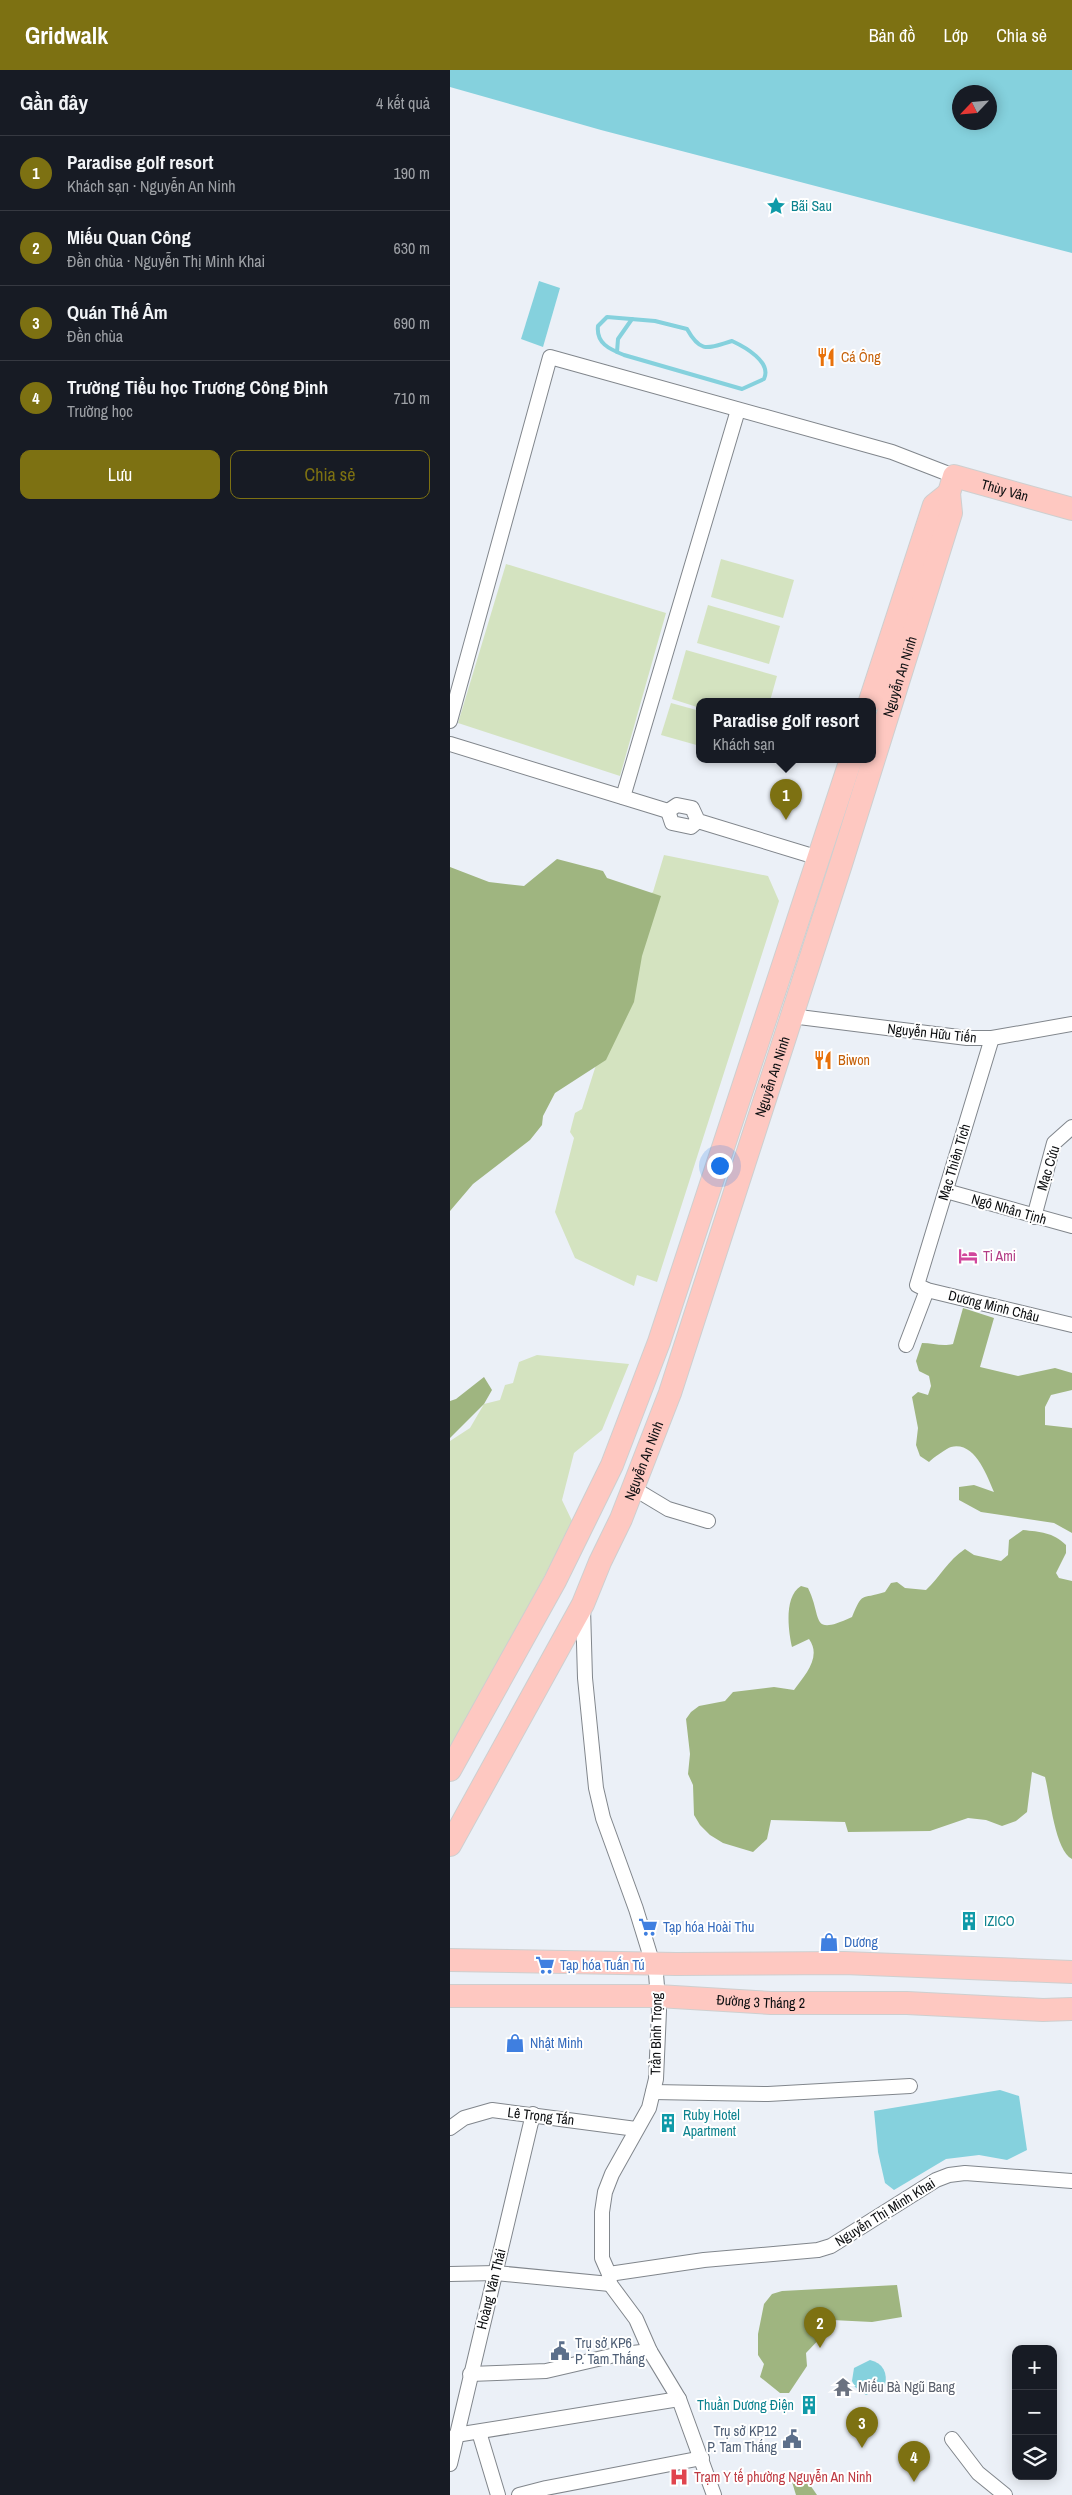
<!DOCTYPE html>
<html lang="vi">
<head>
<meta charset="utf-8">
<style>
  :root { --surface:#171b24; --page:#20242c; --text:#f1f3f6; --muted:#9ea1a6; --line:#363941; --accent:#7d7112 }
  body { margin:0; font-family:"Archivo Narrow",sans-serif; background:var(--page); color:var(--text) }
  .controls { position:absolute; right:15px; bottom:15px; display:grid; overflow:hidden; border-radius:10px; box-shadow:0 2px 12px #0003 }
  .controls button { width:45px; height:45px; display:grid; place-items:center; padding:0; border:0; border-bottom:1px solid var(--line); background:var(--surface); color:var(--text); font:25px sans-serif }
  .compass { position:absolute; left:502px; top:15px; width:45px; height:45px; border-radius:50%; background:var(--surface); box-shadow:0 2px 12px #0003; rotate:244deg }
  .you { position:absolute; left:269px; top:1095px; width:18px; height:18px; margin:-12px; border:4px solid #fff; border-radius:50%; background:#1a73e8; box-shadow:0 0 0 8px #1a73e833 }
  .badge { display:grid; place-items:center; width:32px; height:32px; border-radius:50%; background:var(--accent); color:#fff; font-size:16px; font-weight:700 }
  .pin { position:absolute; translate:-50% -41px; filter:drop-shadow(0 1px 2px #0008) }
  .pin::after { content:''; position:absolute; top:26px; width:18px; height:15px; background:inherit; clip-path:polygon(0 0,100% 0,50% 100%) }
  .popup { position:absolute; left:246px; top:628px; width:180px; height:65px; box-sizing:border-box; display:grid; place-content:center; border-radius:10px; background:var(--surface); filter:drop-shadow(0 1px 4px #0005); font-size:16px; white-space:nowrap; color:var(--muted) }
  .popup b { font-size:19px; color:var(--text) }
  .popup::after { content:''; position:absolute; left:50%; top:100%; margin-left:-10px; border:10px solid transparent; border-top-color:var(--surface) }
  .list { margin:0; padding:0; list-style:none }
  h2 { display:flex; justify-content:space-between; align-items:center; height:65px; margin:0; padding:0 20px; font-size:21px }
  h2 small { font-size:16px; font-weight:400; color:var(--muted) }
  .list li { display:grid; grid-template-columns:32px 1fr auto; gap:15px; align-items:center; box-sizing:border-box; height:75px; padding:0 20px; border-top:1px solid var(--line) }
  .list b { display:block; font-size:19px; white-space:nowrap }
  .list p { margin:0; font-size:16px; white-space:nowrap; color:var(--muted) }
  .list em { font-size:16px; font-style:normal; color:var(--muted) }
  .actions { display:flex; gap:10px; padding:15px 20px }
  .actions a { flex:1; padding:11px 0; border:1px solid var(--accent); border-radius:10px; text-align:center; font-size:18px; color:var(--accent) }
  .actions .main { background:var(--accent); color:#fff }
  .icon { flex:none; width:28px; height:28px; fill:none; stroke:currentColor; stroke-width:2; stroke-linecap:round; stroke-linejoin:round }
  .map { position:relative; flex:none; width:622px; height:2425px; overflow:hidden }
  header { display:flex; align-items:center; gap:30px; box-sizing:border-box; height:70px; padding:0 25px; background:var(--accent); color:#fff }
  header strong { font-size:24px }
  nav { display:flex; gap:28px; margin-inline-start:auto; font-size:18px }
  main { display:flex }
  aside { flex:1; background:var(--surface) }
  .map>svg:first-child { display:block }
  .green { fill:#d4e3c0 }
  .forest { fill:#9fb580 }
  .water { fill:#85d1dd; fill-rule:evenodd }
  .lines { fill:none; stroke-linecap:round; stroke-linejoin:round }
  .stream { stroke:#85d1dd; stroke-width:4 }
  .street-casing { stroke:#81868c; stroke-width:16 }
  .primary-casing { stroke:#cecfcf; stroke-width:24 }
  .street { stroke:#fff; stroke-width:14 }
  .primary { stroke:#fec8c1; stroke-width:22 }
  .labels { text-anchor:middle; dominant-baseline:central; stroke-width:4; stroke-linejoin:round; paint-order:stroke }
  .culture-label { font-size:14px; fill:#0d838f; stroke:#fff; text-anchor:start }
  .food-label { font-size:14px; fill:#c56008; stroke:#fff; text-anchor:start }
  .street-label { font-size:14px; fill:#0c0e10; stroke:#fff }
  .hotel-label { font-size:14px; fill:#b23c85; stroke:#fff; text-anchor:start }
  .shop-label { font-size:14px; fill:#366cbe; stroke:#fff; text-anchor:start }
  .service-label { font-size:14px; fill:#4e5e75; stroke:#fff; text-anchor:start }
  .worship-label { font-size:14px; fill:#5b616d; stroke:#fff; text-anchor:start }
  .health-label { font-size:14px; fill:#be3a42; stroke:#fff; text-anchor:start }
</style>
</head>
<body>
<header>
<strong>Gridwalk</strong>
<nav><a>Bản đồ</a><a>Lớp</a><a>Chia sẻ</a></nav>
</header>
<main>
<aside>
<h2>Gần đây<small>4 kết quả</small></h2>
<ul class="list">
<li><span class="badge">1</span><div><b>Paradise golf resort</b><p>Khách sạn · Nguyễn An Ninh</p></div><em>190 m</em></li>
<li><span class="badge">2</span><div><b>Miếu Quan Công</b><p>Đền chùa · Nguyễn Thị Minh Khai</p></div><em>630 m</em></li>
<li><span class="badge">3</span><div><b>Quán Thế Âm</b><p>Đền chùa</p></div><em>690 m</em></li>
<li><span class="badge">4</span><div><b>Trường Tiểu học Trương Công Định</b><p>Trường học</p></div><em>710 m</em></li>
</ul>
<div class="actions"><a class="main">Lưu</a><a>Chia sẻ</a></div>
</aside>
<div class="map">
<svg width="622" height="2425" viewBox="0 0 622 2425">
  <rect width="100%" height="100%" fill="#ebf0f7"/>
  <!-- green -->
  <g class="green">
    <path d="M271,489L344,510L333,548L261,527Z"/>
    <path d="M56,494L216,543L170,706L8,653Z"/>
    <path d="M258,535L330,556L319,594L247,573Z"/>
    <path d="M236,580L327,606L320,631H250V638L222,629Z"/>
    <path d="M221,633L250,641V676L211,665Z"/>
    <path d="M214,785L318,806L329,831L207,1212L187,1205L184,1216L125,1188L105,1142L124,1068L120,1062L125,1043L132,1039L146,995L140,988L194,827L203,822Z"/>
    <path d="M87,1285L179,1294L152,1360L124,1383L112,1430L123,1453L0,1682V1371L20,1358L34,1334L50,1330L55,1315L63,1313L69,1292Z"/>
  </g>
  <!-- forest -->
  <g class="forest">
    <path d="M107,789L153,801L157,808L211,826L192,886L184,932L156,990L105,1023L93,1046L92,1055L80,1070L23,1114L0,1141V797L39,812L74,816Z"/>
    <path d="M513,1238L544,1248L530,1297L568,1306L605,1298L622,1303V1320L601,1325L595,1337V1355L622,1358V1463L604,1453L531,1442L509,1430V1417L524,1415L544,1422C537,1406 525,1371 501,1377C497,1378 483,1388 479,1392L470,1386L466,1375L468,1358L462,1327L468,1322L478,1325L481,1316L479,1306L469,1301L466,1291L472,1273C483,1273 492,1277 503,1274Z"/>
    <path d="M34,1307L42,1320L34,1334L0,1368V1331L6,1329Z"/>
    <path d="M573,1460C590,1462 603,1462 616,1475V1483L606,1503L609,1508L622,1511V1789C605,1781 600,1726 595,1707L582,1702L577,1742L566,1751L552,1756L536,1750L518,1748L480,1761L398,1762L395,1752L321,1750L317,1769L303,1782L273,1773L260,1765L250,1755L244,1745L243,1715L238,1704L240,1684L236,1649L241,1642L249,1636L275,1631L283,1622L324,1617L344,1620C355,1605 372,1587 359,1569L342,1577C338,1560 334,1526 351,1516L358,1518C373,1548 359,1567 402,1547C413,1521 410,1530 435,1522L441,1513L447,1512L455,1518L476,1520C490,1507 498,1490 515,1479L524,1485L551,1491L558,1485L559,1470Z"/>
    <path d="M447,2215L452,2247L422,2252L382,2250L375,2263L356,2283L357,2296L339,2323H330L310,2307L314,2294L308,2285V2264L314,2234L322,2224L332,2221Z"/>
    <path d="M347,2408L358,2412L367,2425H346L342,2412Z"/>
  </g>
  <!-- water -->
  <g class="water">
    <path d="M0,0H622V183L151,60L0,17ZM540,22V52H510V22Z"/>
    <path d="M89,211L110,218L93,277L71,269Z"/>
    <path d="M550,2020L569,2026L577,2080L557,2090L529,2085L496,2089L444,2120L435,2113L428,2082L424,2041Z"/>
    <path d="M420,2290C433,2293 438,2303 435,2316L416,2325L405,2317L402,2311L404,2298Z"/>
  </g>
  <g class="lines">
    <!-- stream -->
    <g class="stream">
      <path d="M157,247L205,251L237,259C251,284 258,278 282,271C295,277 322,292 314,309L292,319L174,285C159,279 146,273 148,256Z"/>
      <path d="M167,282L168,269L182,249"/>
    </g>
    <!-- street casing -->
    <g class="street-casing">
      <g id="street">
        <path d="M0,651L100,287L442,382L504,406"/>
        <path d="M0,674L218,741"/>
        <path d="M173,727L288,340"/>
        <path d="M218,741L227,735L242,738L248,751L369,788"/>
        <path d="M218,741L222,753L241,757L248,751"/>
        <path d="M341,946L517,968H542L622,954"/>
        <path d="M542,968L467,1215L477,1220L622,1255"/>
        <path d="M496,1121L622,1156"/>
        <path d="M584,1147L604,1073L622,1057"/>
        <path d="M456,1275L477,1220"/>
        <path d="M183,1418L218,1439L258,1451"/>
        <path d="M133,1538L135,1608L146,1718L153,1748L186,1839L206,1904L209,1941L206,2009L199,2038L162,2104L155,2122L152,2142V2188L159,2204L160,2214L186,2249L200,2281L229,2329L264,2425"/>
        <path d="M203,2022L318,2024L460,2016"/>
        <path d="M0,2058L14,2048L42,2040L186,2059"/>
        <path d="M0,2204L46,2203L160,2214"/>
        <path d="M159,2204L254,2190L368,2180L381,2176L486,2110L499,2105L515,2103L622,2111"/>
        <path d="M20,2304L96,2301L165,2285L200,2281"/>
        <path d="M29,2362L48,2425"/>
        <path d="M6,2365L229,2329"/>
        <path d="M502,2369L528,2403L555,2425"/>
        <path d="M0,2394L83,2044"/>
        <path d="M69,2425L96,2418L252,2388"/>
      </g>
    </g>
    <!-- primary casing -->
    <g class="primary-casing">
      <g id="primary">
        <path d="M420,631L484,435L499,423"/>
        <path d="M0,1700L105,1511L162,1395L209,1272L401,689"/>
        <path id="s1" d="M0,1775L133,1534L150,1492L171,1449L220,1323L391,794L501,443L499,423L504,406L622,439"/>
        <path d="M0,1890L226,1894L394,1893L622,1902"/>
        <path id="s2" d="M0,1926H208L321,1933H457L593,1940L622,1939"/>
      </g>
    </g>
    <!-- street -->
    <use href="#street" class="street"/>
    <!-- primary -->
    <use href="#primary" class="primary"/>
  </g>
  <!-- icons -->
  <defs>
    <g id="sight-bare" transform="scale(1.5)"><path d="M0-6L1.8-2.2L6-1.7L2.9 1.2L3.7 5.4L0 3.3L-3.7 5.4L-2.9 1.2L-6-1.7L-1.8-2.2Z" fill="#0f9aa8" stroke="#fff" stroke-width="2.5" paint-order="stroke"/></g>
    <g id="restaurant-bare" transform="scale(1.5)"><path d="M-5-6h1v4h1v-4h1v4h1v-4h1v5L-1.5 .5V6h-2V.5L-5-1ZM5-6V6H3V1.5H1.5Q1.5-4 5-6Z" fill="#e8710a" stroke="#fff" stroke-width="2.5" paint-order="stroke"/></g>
    <g id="hotel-bare" transform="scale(1.5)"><path d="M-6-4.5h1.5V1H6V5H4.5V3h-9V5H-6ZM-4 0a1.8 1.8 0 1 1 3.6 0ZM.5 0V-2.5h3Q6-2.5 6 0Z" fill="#d1479c" stroke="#fff" stroke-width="2.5" paint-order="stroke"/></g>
    <g id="building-bare" transform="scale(1.5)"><path d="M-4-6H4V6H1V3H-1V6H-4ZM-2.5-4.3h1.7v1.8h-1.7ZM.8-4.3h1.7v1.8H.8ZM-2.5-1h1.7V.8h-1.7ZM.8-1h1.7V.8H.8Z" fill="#0f9aa8" stroke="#fff" stroke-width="2.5" paint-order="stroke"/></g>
    <g id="supermarket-bare" transform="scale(1.5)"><path d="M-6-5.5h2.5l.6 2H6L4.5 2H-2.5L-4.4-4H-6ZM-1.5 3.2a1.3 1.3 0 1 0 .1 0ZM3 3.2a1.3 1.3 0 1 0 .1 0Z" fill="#3f7fe0" stroke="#fff" stroke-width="2.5" paint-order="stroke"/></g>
    <g id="shop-bare" transform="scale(1.5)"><path d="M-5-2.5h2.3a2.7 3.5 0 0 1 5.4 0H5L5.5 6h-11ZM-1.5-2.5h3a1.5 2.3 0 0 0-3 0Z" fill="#3f7fe0" stroke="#fff" stroke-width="2.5" paint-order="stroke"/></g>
    <g id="civic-bare" transform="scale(1.5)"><path d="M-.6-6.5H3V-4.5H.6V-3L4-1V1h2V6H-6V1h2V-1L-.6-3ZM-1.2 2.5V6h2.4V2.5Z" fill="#5c6f8a" stroke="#fff" stroke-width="2.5" paint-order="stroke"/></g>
    <g id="temple-bare" transform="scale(1.5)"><path d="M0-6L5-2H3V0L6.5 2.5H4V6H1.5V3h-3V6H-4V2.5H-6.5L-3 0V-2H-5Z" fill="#6b7280" stroke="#fff" stroke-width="2.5" paint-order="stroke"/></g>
    <g id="hospital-bare" transform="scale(1.5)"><path d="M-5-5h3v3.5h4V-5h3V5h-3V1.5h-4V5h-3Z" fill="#e0444e" stroke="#fff" stroke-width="2.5" paint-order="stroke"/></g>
  </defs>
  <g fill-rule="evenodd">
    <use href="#sight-bare" x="326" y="136"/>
    <use href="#restaurant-bare" x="376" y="287"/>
    <use href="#restaurant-bare" x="373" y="990"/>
    <use href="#hotel-bare" x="518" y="1186"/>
    <use href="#building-bare" x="519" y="1851"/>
    <use href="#supermarket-bare" x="198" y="1857"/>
    <use href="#shop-bare" x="379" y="1872"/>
    <use href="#supermarket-bare" x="95" y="1895"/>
    <use href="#shop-bare" x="65" y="1973"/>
    <use href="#building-bare" x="218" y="2053"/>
    <use href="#civic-bare" x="110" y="2281"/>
    <use href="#temple-bare" x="393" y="2317"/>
    <use href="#building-bare" x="359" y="2335"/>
    <use href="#civic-bare" x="342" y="2369"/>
    <use href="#hospital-bare" x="229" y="2407"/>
  </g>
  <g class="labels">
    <!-- culture labels -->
    <g class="culture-label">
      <text x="341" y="136">Bãi Sau</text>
      <text x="534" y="1851">IZICO</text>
      <text x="233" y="2045">Ruby Hotel<tspan x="233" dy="16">Apartment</tspan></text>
      <text x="344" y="2335" text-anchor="end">Thuần Dương Điện</text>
    </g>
    <!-- food labels -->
    <g class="food-label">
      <text x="391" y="287">Cá Ông</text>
      <text x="388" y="990">Biwon</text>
    </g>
    <!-- street labels -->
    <g class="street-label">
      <text stroke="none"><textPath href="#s1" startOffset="1518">Thùy Vân</textPath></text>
      <text stroke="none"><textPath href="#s1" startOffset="1256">Nguyễn An Ninh</textPath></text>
      <text transform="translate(482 963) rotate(6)">Nguyễn Hữu Tiến</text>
      <text stroke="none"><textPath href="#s1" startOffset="836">Nguyễn An Ninh</textPath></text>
      <text transform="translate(504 1092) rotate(-73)">Mạc Thiên Tích</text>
      <text transform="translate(598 1098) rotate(-73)">Mạc Cửu</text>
      <text transform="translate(559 1139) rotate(16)">Ngô Nhân Tịnh</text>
      <text transform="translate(544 1236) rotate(14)">Dương Minh Châu</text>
      <text stroke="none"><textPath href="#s1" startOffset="431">Nguyễn An Ninh</textPath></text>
      <text stroke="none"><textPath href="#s2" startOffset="311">Đường 3 Tháng 2</textPath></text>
      <text transform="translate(206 1964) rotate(-89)">Trần Bình Trọng</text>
      <text transform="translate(91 2046) rotate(7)">Lê Trọng Tấn</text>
      <text transform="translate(435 2142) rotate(-32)">Nguyễn Thị Minh Khai</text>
      <text transform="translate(41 2219) rotate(-76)">Hoàng Văn Thái</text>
    </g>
    <!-- hotel labels -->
    <g class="hotel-label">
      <text x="533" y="1186">Ti Ami</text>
    </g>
    <!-- shop labels -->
    <g class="shop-label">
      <text x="213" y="1857">Tạp hóa Hoài Thu</text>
      <text x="394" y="1872">Dương</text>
      <text x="110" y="1895">Tạp hóa Tuấn Tú</text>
      <text x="80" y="1973">Nhật Minh</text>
    </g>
    <!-- service labels -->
    <g class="service-label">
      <text x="125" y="2273">Trụ sở KP6<tspan x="125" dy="16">P. Tam Thắng</tspan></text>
      <text x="327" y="2361" text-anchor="end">Trụ sở KP12<tspan x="327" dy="16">P. Tam Thắng</tspan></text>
    </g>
    <!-- worship labels -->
    <g class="worship-label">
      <text x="408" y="2317">Miếu Bà Ngũ Bang</text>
    </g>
    <!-- health labels -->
    <g class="health-label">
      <text x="244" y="2407">Trạm Y tế phường Nguyễn An Ninh</text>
    </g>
  </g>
</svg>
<div class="controls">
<button>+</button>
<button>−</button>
<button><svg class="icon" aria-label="layers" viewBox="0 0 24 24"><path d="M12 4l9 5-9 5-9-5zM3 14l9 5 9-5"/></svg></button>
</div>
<svg class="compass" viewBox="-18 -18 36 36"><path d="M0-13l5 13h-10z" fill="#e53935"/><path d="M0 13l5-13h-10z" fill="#9ea1a6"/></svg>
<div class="you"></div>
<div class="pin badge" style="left:336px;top:750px">1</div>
<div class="popup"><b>Paradise golf resort</b>Khách sạn</div>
<div class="pin badge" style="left:370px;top:2278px">2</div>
<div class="pin badge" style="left:412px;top:2378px">3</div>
<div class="pin badge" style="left:464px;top:2412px">4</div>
</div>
</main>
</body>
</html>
